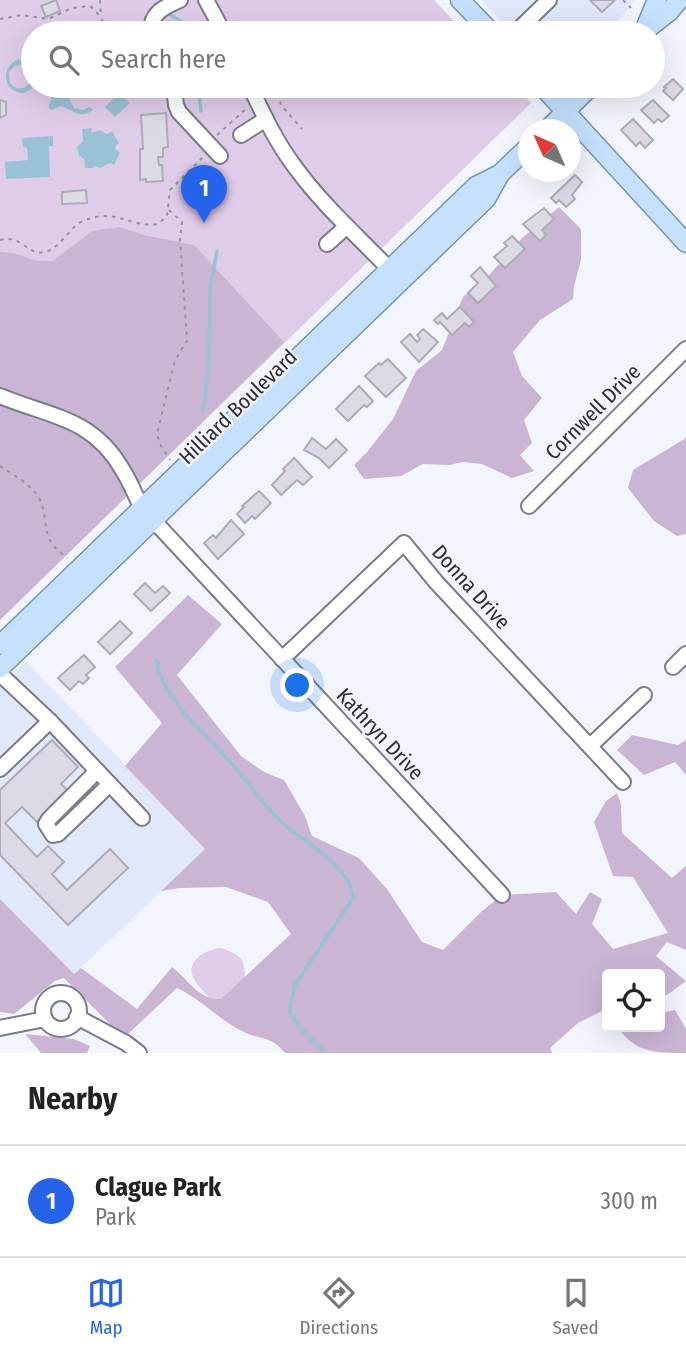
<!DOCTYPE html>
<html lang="en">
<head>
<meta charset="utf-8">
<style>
  :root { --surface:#fff; --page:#f6f6f6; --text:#222; --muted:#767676; --line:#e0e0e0; --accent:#2563eb }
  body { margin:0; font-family:"Fira Sans Condensed",sans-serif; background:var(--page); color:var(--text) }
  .controls { position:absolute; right:21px; bottom:21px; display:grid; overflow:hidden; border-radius:7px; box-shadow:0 7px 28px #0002 }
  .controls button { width:63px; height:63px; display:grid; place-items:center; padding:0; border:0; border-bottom:2px solid var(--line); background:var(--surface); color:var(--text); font:35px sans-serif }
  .compass { position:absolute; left:518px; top:119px; width:63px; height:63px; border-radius:50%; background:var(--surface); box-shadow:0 7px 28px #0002; rotate:315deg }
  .you { position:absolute; left:298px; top:686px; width:24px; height:24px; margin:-18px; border:5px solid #fff; border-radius:50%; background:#1a73e8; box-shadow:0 0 0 10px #1a73e833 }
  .badge { display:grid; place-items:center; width:46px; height:46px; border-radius:50%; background:var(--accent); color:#fff; font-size:23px; font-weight:700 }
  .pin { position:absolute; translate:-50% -58px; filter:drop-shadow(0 2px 4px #0008) }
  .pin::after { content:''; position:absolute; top:37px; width:24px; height:21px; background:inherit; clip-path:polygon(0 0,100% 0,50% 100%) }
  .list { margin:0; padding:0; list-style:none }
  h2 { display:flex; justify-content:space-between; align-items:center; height:91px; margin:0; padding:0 28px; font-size:30px }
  h2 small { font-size:23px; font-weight:400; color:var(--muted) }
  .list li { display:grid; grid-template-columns:46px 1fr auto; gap:21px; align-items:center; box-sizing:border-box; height:112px; padding:0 28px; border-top:2px solid var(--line) }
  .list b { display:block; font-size:26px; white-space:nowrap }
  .list p { margin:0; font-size:23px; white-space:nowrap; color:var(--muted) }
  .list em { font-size:23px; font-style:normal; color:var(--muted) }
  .icon { flex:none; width:38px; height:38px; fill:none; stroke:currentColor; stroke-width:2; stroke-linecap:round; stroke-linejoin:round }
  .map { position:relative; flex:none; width:686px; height:1053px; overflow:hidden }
  .search { position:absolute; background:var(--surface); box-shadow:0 7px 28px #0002; left:21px; right:21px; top:21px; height:77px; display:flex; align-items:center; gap:18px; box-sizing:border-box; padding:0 24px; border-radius:38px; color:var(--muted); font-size:26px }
  .sheet { height:203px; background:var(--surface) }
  nav { display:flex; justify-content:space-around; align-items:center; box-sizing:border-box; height:98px; border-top:2px solid var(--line); background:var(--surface); font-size:19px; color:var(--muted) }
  nav a { display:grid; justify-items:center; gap:4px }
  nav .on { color:var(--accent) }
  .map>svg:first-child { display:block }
  .built { fill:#e2e8fb }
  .green { fill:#dfcce9 }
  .forest { fill:#cab5d5 }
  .water { fill:#99c2d4; fill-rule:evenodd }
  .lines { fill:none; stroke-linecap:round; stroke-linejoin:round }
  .stream { stroke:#99c2d4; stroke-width:3.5 }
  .building { fill:#dcdae6; stroke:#adacb7; stroke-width:2 }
  .minor-casing { stroke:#7a7d87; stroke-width:18 }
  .major-casing { stroke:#7795b5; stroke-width:21 }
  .path { stroke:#94969d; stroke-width:2; stroke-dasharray:3.5 5; stroke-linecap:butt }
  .minor { stroke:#fff; stroke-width:14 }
  .major { stroke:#c5e1fd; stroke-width:18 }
  .labels { text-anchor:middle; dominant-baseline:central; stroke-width:5; stroke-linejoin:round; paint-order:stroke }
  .street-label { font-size:21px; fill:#2d2e33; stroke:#f2f5fe }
</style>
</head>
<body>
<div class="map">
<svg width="686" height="1053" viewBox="0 0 686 1053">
  <rect width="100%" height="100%" fill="#f2f5fe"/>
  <!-- built -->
  <g class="built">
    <path d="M481,0H636L607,33H512Z"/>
    <path d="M26,661L205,849L74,974L0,899V686Z"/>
  </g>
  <!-- green -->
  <g class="green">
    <path d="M0,0H434L465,33H33V86H514L531,103L0,620Z"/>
    <path d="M220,948C240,954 245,958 245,979L221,999L211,1000C206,993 196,985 193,977C186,959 207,950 220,948Z"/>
  </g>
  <!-- forest -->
  <g class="forest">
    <path d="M559,207L581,229V260L574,286L573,299L540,320L513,352L522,376L542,398L524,420L532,443L520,455L534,471L512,478L482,464L463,462L449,465L423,464L401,476L364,479L354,465L367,452L393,419L416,371L442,350L463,297L491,273L521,239Z"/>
    <path d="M120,227L144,235L194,245L284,342L0,620V252L14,253L37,261H53L92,231Z"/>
    <path d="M686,438V534L677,536L654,521L628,488L633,470Z"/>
    <path d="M188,595L222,624L177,675L241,756L264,772L284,780L305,816L312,836L359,858L387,889L422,942L443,950L481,912L502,895L556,892L576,914L590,892L602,899L592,924L613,949L668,933L633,877L613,876L594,822L606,801L617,793L621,805L622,833L672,878L686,866V950L667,942L656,956L686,981L670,993L660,998V974H607V1015L602,1011L578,1023L550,1048L552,1053H285C272,1036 259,1040 242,1031C218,1019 201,999 177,988L128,1034L111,1025L64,978L55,981L14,1014L0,1012V899L74,974L81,968L137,1009L172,967C189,980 198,1000 221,999L291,934L268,902L226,887L180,888L161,891L205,849L125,766L162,723L115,667Z"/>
    <path d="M632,735L678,745L686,740V775L675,762L644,775L617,750Z"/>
    <path d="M675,1010L686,1029V1053C654,1053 636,1053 617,1027H660V1013Z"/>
    <path d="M25,1034L74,1039L90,1046L87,1053H41Z"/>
  </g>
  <!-- water -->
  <g class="water">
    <path d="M17,60H26L33,65V86H51L64,90L74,108L83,110L89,107L93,110C80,120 74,110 61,106L51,110L48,107L51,100V94L43,87L36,86L24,93C3,93 0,68 17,60ZM23,64L30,69L27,78L30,83C24,90 16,90 10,83L9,72L15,66Z"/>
    <path d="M119,93L130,103L115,117L105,107Z"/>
    <path d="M92,128L91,133L100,130L107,134L112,131L119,143L116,145L115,149L120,153L114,165L110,163L101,168L94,166L93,168H85L84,159L79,156L77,147L83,141L82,129Z"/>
    <path d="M53,136V146H49L50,177L6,179L5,162L28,160L27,148L23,147L22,138Z"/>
  </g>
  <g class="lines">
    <!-- stream -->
    <g class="stream">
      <path d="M169,14L189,26L195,33"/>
      <path d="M198,86L201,111"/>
      <path d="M203,412L209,363L210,288L217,251"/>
      <path d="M156,660C165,703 204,731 232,764C247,781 261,801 277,818C299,840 351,864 353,898L295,985L289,1011L299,1027L325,1053"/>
    </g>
  </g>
  <!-- building -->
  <g class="building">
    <path d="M56,0L60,11L46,17L41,6Z"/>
    <path d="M590,0H615L602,12Z"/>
    <path d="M58,26L68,31L69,33H48Z"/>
    <path d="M673,79L683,89L673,100L663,91L666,88L664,87Z"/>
    <path d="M0,100L6,102V115L0,118Z"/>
    <path d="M653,100L669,116L662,122L658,119L654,123L641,110Z"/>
    <path d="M166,113L168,147L163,148V157H158L159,165H162L163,181L146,182V179L140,180V149H143L141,115Z"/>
    <path d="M633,119L653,140L645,148L640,142L636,146L621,130Z"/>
    <path d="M575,175L582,182L572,195L575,199L566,207L559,200L556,203L551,198Z"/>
    <path d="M86,190L87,203L62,204V192Z"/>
    <path d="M544,208L554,219L542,230L546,235L540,241L523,224Z"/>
    <path d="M512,236L525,249L505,268L494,257L507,246L504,243Z"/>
    <path d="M480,267L496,286L478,303L468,293L478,283L471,276Z"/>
    <path d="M460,307L474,322L469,327L465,323L452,335L440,322L438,324L434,320L442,313L447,319Z"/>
    <path d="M423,329L438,342L419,362L401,342L410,334L417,342L420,339L417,335Z"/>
    <path d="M388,359L406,378L386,397L365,376L379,363L381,365Z"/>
    <path d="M359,386L373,401L367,407L364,405L348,421L336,409Z"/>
    <path d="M312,438L326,449L336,439L347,450L329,468L319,458L304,450Z"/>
    <path d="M294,458L312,477L303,485L297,480L281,495L272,485L285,471L283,469Z"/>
    <path d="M259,491L271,503L255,519L252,516L245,523L237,514L244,507L242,506Z"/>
    <path d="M231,520L244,534L218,559L204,543L213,535L216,538Z"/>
    <path d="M145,583L155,593L163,586L170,593L151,611L134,594Z"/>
    <path d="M120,621L132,633L110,654L98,642Z"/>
    <path d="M84,655L95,667L86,675L89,678L83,684L79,681L70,690L58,678Z"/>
    <path d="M52,740L78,767L61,784L68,791L37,822L22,807L5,823L37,857L48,846L64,862L52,874L67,890L110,849L128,868L68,925L0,855V790Z"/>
  </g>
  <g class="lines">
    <!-- minor casing -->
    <g class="minor-casing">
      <g id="minor">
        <path d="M206,0L224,33"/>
        <path d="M151,33C150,13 164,7 180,0"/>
        <path d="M515,33L549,0"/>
        <path d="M174,86L176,105L179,112L220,156"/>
        <path d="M250,86C263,114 276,142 295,167C324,207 361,239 395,275"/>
        <path d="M241,135L266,119"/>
        <path d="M327,244L346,227"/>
        <path d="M0,396C50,417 92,417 122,469C130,481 135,495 142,508L502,895"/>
        <path d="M529,506L686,349"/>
        <path d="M282,659L404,543L436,582L623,782"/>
        <path d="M673,667L686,654"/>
        <path d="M0,674L50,721L0,769"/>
        <path d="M50,721L142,818"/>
        <path d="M590,746L644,695"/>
        <path d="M97,771L49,819L46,824L53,835L58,834L110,784"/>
        <circle cx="61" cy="1011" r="18"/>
        <path d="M77,1017L126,1043L139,1053"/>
        <path d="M0,1028L45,1019"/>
      </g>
    </g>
    <!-- major casing -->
    <g class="major-casing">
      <g id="major">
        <path d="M460,0L492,33"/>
        <path d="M644,31L657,0"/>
        <path d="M642,33L669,12L679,0"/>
        <path d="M542,86L686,243"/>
        <path d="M547,130L591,86"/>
        <path d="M0,645L476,186L500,174L528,147"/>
        <path d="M0,668L486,199L500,174"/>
      </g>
    </g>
    <!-- path -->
    <g class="path">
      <path d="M100,0L101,16"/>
      <path d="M623,0L631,8"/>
      <path d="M0,19L21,15L48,19L72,8L90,6C100,13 104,27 115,33"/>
      <path d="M244,31L246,33"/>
      <path d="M269,86L278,93L285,86"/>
      <path d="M278,93L281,105L302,129"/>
      <path d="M217,135L247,108"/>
      <path d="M169,210L182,222L180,239L187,341L175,360L157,434L161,446L170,460"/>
      <path d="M0,240C23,234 26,256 45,252C61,248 69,227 83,221C117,207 128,228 158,224L167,216L170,190L203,157"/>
      <path d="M0,466C13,475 31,484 39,498C47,512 43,529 51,542C54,548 62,553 67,558"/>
    </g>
    <!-- minor -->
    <use href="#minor" class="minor"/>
    <!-- major -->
    <use href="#major" class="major"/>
  </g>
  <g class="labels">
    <!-- street labels -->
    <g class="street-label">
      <text transform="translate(238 407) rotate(-44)">Hilliard Boulevard</text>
      <text transform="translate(593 412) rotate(-45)">Cornwell Drive</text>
      <text transform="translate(471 587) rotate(48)">Donna Drive</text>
      <text transform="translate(380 734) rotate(47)">Kathryn Drive</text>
    </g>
  </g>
</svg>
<div class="controls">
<button><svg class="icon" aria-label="locate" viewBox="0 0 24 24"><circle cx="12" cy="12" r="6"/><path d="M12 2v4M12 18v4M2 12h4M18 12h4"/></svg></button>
</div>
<svg class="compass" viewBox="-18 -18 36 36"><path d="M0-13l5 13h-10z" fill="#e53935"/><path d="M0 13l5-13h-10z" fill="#767676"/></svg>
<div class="you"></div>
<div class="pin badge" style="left:204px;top:223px">1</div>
<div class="search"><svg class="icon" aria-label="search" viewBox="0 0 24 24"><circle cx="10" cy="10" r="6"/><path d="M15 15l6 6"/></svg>Search here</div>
</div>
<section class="sheet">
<h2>Nearby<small></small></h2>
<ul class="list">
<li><span class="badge">1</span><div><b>Clague Park</b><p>Park</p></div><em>300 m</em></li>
</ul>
</section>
<nav>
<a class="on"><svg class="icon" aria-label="map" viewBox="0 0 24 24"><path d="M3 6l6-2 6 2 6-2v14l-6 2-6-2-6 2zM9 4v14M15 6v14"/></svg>Map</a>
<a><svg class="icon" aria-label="directions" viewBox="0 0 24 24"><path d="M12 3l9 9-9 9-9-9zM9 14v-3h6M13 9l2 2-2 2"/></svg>Directions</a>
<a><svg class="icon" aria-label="saved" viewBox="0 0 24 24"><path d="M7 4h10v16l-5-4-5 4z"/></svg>Saved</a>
</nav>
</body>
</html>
